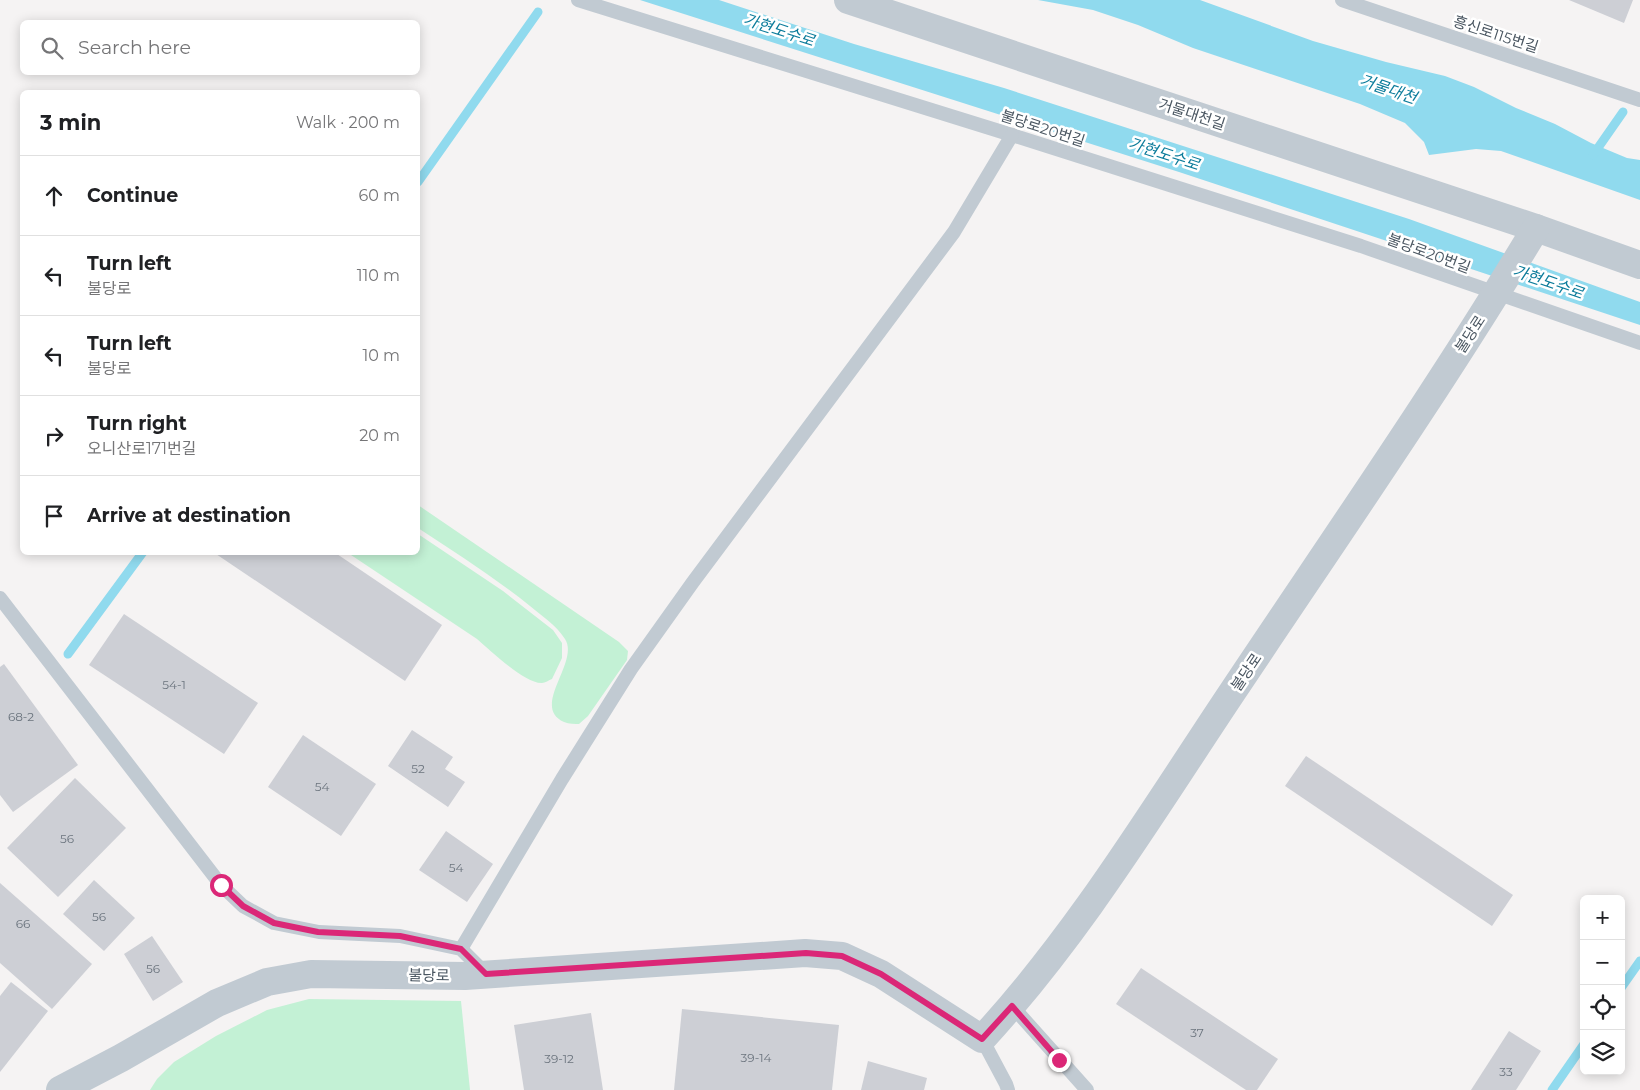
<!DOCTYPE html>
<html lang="en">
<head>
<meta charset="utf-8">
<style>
  :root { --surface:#fff; --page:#f2f2f2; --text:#202124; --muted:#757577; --line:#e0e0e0 }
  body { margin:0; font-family:Montserrat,"Noto Sans KR",sans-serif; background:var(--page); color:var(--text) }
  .controls { position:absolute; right:15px; bottom:15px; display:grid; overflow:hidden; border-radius:8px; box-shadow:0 2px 12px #0003 }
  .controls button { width:45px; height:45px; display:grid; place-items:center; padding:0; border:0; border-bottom:1px solid var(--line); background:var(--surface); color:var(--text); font:25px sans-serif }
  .stop { position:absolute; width:15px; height:15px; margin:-11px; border:4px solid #db2777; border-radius:50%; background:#fff }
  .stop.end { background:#db2777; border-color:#fff; box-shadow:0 1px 5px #0008 }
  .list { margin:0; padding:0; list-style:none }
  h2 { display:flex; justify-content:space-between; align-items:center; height:65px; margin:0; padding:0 20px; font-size:21px }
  h2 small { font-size:16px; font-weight:400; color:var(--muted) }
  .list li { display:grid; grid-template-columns:32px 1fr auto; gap:15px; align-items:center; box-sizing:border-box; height:80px; padding:0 20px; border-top:1px solid var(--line) }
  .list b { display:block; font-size:19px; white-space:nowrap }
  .list p { margin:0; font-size:16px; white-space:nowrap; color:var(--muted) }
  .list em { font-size:16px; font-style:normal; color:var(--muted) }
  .icon { flex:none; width:28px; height:28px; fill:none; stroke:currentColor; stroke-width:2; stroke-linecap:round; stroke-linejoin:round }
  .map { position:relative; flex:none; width:1640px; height:1090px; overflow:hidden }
  .search { position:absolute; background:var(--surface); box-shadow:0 2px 12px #0003; left:20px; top:20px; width:400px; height:55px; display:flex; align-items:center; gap:12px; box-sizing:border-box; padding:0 18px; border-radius:8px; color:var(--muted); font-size:19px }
  .panel { position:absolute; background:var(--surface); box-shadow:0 2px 12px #0003; left:20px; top:90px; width:400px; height:465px; border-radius:8px }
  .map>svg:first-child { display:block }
  .green { fill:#c3f1d5 }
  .water { fill:#90daee }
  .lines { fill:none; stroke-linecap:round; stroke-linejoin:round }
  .stream { stroke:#90daee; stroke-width:9 }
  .building { fill:#cdcfd5 }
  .service { stroke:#c1cad2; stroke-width:14 }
  .minor { stroke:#c1cad2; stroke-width:28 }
  .route { stroke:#db2777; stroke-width:6 }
  .labels { text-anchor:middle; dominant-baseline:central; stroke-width:5; stroke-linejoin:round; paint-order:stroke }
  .number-label { font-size:12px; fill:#6b747e }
  .street-label { font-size:15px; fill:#4a5661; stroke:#fff }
  .water-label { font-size:16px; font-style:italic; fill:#0c7c9b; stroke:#fff }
</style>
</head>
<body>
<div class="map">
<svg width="1640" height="1090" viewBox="0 0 1640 1090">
  <rect width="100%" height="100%" fill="#f5f3f3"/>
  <!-- green -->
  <g class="green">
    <path d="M418,505L619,642L628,651L627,660L588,716L579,724C575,724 569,724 564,722C530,707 580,662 565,639C556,625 542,616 530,606C494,577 456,553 418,528Z"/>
    <path d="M418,534L503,591L553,630L562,643V658L552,679C549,680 545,683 542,683C525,684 490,650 477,639L348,553L418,552Z"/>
    <path d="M309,999L461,1001L470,1090H150L157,1079L174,1062L216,1036L267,1010Z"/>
  </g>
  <!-- water -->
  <g class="water">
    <path d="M640,0H719L854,44L1004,88L1409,219L1640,302V325L1179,172Z"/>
    <path d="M1038,0H1200L1313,41L1386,62L1445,76L1474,87L1516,108L1555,124L1591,143L1627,158L1640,160V200L1501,151L1476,149L1429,155L1424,142L1405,123L1360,104L1193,48L1138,25L1093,10Z"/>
  </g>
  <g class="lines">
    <!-- stream -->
    <g class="stream">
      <path d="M1593,155L1623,112"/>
      <path d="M418,182L538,12"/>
      <path d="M68,654L143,552"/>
      <path d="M1621,988L1640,961"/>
      <path d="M1552,1090L1584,1044"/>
    </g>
  </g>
  <!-- building -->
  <g class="building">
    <path d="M1569,0H1633L1624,23Z"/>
    <path d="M213,552H334L442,625L405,681Z"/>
    <path d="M124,614L258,703L224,754L89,665Z"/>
    <path d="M4,664L78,765L13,812L0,795V667Z"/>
    <path d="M412,730L453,757L445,769L465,782L448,807L388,766Z"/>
    <path d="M303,735L376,784L341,836L268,787Z"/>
    <path d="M1306,756L1513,895L1492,926L1285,786Z"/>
    <path d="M75,778L126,828L58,897L7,848Z"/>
    <path d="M446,831L493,864L467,902L419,870Z"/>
    <path d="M94,880L135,918L104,951L63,914Z"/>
    <path d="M0,883L92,964L52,1009L0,963Z"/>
    <path d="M152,936L183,982L153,1001L124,954Z"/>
    <path d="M1141,968L1278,1059L1257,1090H1246L1116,1004Z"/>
    <path d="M11,982L48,1011L0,1072V996Z"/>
    <path d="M682,1009L839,1025L832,1090H674Z"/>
    <path d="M591,1013L603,1090H524L514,1025Z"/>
    <path d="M1509,1031L1541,1051L1516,1090H1471Z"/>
    <path d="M868,1061L927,1078L924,1090H861Z"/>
  </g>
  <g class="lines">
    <!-- service -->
    <g class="service">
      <path d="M578,0L1012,135L1361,246L1640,343"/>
      <path d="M1342,0L1640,100"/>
      <path d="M0,598L221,885L243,906L274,923L319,932L400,936L461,949L486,974"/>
      <path d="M461,949L562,779L631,669L693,582L954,232L1012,135"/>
      <path d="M1012,1006L1087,1090"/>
      <path d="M982,1039L1006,1084L1008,1090"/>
    </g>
    <!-- minor -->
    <g class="minor">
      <path d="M848,0L1536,228L1640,265"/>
      <path d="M60,1090L121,1058L217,1003L267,982L311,974L465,976L805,953L842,956L881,974L982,1039C1079,934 1154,809 1233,691C1335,538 1441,386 1536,228"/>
    </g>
  </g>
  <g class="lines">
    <!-- route -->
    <path class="route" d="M221,885L243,906L274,923L318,932L400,936L461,949L486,974L806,953L842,956L881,974L982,1039L1012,1006L1059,1060"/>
  </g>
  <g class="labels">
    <!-- number labels -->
    <g class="number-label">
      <text x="174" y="684">54-1</text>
      <text x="21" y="716">68-2</text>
      <text x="418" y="768">52</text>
      <text x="322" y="786">54</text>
      <text x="67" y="838">56</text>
      <text x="456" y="867">54</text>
      <text x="99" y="916">56</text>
      <text x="23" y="923">66</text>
      <text x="153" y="968">56</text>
      <text x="1197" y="1032">37</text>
      <text x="756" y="1057">39-14</text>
      <text x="559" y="1058">39-12</text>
      <text x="1506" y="1071">33</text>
    </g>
    <!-- street labels -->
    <g class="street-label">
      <text transform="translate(1496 34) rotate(18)">흥신로115번길</text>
      <text transform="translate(1192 114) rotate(18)">거물대천길</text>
      <text transform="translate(1043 128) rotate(18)">불당로20번길</text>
      <text transform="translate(1429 253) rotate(20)">불당로20번길</text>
      <text transform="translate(1470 334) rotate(-57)">불당로</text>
      <text transform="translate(1246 672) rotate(-56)">불당로</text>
      <text transform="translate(429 975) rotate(1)">불당로</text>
    </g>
    <!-- water labels -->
    <g class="water-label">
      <text transform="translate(779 30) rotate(18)">가현도수로</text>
      <text transform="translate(1388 89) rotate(19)">거물대천</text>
      <text transform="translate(1164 154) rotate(18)">가현도수로</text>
      <text transform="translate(1548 282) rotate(19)">가현도수로</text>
    </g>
  </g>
</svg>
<div class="controls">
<button>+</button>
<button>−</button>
<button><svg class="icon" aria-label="locate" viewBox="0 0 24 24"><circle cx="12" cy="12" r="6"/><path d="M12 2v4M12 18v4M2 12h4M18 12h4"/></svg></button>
<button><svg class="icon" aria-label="layers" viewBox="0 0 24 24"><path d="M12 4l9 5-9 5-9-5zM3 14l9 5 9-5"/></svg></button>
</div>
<div class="stop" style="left:221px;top:885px"></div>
<div class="stop end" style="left:1059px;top:1060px"></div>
<div class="search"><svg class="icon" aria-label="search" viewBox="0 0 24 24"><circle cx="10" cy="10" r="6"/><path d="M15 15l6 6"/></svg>Search here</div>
<section class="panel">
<h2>3 min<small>Walk · 200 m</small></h2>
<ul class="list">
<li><svg class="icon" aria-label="ahead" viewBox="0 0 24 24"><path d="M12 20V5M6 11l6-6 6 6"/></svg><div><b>Continue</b></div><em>60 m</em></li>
<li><svg class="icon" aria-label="left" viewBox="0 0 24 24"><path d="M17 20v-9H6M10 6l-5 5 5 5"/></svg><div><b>Turn left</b><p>불당로</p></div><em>110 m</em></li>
<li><svg class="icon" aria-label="left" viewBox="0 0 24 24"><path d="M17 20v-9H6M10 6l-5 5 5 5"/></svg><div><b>Turn left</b><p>불당로</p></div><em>10 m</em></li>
<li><svg class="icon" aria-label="right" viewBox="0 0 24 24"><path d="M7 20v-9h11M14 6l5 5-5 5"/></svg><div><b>Turn right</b><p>오니산로171번길</p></div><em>20 m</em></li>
<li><svg class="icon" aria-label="arrive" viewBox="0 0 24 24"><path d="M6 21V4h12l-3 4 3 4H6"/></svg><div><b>Arrive at destination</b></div></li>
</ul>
</section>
</div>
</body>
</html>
